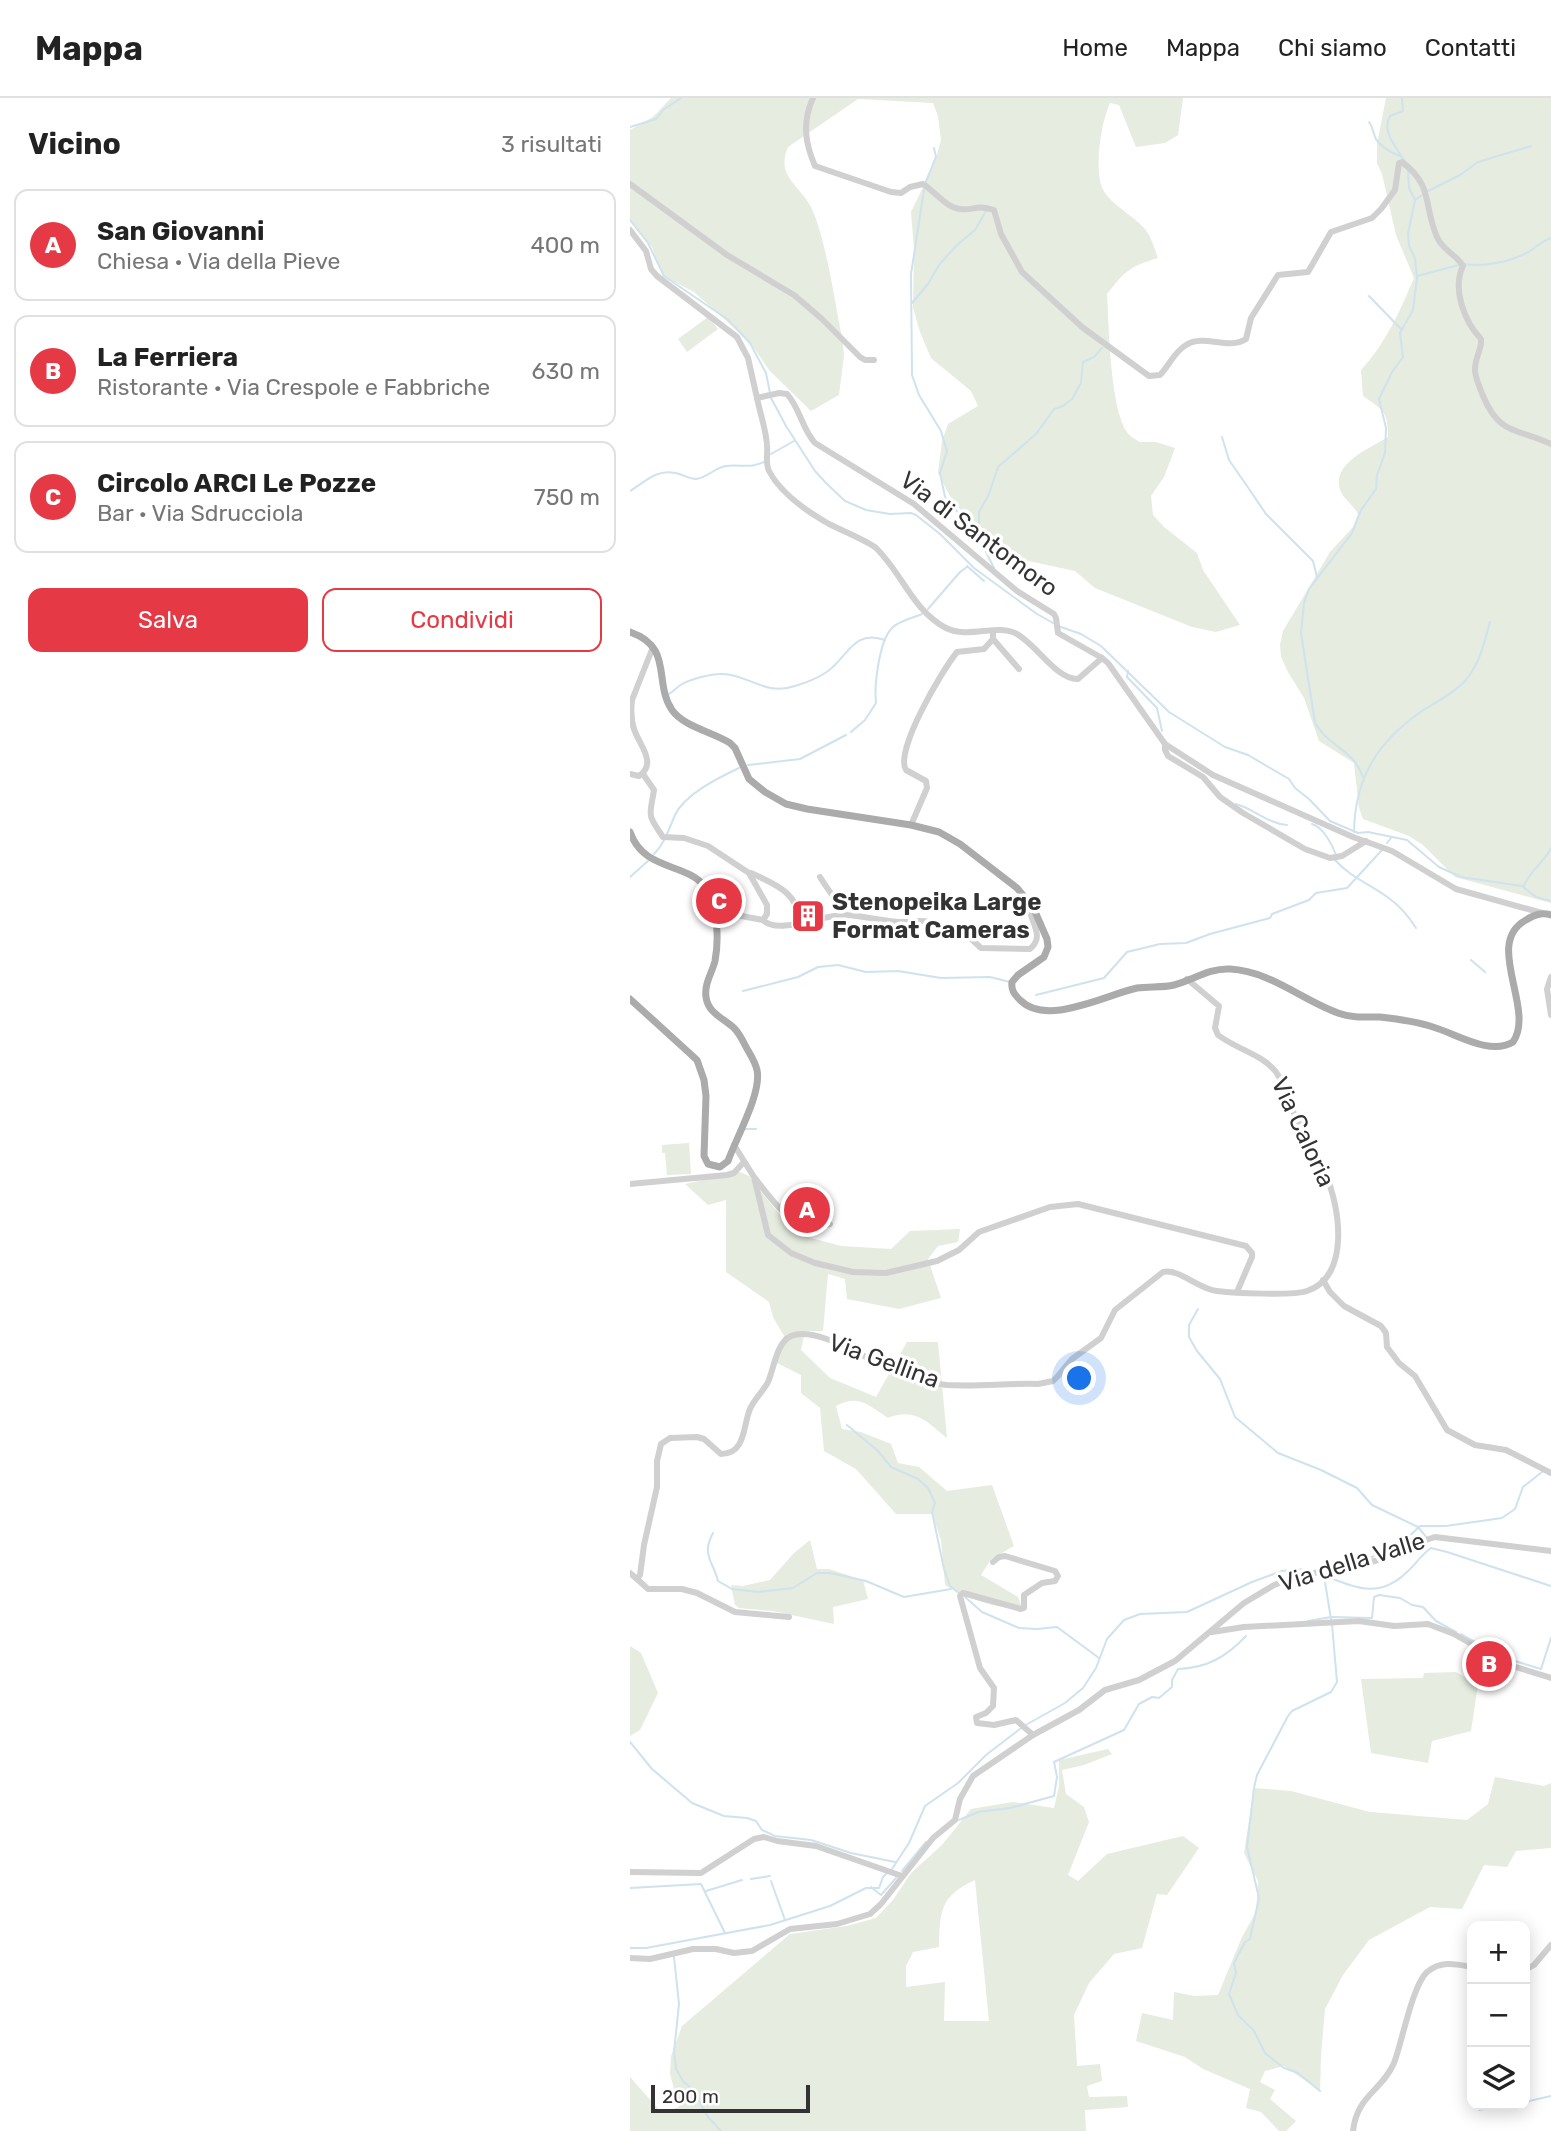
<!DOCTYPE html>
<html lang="it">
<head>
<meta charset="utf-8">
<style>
  :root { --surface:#fff; --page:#f6f6f6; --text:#222; --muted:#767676; --line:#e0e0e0; --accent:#e63946 }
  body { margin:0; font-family:Rubik,sans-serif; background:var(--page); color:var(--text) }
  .controls { position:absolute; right:21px; bottom:21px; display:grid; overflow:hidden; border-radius:14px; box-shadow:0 4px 18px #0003 }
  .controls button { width:63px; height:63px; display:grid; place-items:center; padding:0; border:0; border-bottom:2px solid var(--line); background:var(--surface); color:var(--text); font:35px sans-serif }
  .scale { position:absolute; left:21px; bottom:18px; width:159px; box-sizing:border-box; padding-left:7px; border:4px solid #333; border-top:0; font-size:19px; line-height:24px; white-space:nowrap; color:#333; -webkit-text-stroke:5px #fff; paint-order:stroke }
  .you { position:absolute; left:450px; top:1281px; width:24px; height:24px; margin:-18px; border:5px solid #fff; border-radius:50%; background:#1a73e8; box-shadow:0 0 0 10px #1a73e833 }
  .badge { display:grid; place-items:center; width:46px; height:46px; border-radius:50%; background:var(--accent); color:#fff; font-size:23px; font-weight:700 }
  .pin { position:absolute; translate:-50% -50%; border:4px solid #fff; box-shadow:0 2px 7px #0006 }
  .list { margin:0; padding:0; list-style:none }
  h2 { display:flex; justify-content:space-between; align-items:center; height:91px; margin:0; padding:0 28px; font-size:30px }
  h2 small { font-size:23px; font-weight:400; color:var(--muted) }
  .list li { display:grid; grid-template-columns:46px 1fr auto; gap:21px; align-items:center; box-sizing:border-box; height:112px; margin:0 14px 14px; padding:0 14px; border:2px solid var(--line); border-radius:14px }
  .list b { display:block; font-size:26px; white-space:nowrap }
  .list p { margin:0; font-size:23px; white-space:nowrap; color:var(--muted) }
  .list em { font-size:23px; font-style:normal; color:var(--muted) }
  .actions { display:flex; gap:14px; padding:21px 28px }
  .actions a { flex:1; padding:16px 0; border:2px solid var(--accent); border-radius:14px; text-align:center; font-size:24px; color:var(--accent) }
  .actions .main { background:var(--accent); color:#fff }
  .icon { flex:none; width:38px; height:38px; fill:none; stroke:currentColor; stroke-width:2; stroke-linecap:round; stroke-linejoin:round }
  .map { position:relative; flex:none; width:921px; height:2033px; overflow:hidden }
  header { display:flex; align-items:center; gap:42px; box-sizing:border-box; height:98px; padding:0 35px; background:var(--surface); border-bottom:2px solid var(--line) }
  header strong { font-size:33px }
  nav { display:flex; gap:38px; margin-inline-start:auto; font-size:24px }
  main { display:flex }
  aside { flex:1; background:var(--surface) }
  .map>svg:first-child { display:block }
  .green { fill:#e6ecdf; fill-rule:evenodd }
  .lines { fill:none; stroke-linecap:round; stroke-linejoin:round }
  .stream { stroke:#cfe2ee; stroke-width:2 }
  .minor { stroke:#d0d0d0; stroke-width:6 }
  .major { stroke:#ababab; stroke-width:7 }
  .labels { text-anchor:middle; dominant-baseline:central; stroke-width:7; stroke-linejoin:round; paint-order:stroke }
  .street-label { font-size:24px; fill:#333; stroke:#fff }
  .poi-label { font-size:24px; font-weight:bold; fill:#333; stroke:#fff; text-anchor:start }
</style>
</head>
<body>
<header>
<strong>Mappa</strong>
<nav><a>Home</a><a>Mappa</a><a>Chi siamo</a><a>Contatti</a></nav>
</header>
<main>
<aside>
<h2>Vicino<small>3 risultati</small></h2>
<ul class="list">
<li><span class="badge">A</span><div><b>San Giovanni</b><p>Chiesa · Via della Pieve</p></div><em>400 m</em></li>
<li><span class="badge">B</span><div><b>La Ferriera</b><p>Ristorante · Via Crespole e Fabbriche</p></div><em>630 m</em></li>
<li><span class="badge">C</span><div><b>Circolo ARCI Le Pozze</b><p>Bar · Via Sdrucciola</p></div><em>750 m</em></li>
</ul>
<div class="actions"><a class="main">Salva</a><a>Condividi</a></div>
</aside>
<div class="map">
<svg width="921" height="2033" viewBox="0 0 921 2033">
  <rect width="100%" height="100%" fill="#fff"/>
  <!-- green -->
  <g class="green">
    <path d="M41,0H553L548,37L535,45L506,49L489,7L480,5C471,25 465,65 471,87C477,105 502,116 514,130C521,137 524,150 528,160C499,169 496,172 477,196C479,228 480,309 497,334C499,338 506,341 509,344H526L545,350L534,379L521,398L523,417L534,429L567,455L573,472L610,527L586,534L562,529L465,490L445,473L394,462L380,464L366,455L321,400L308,375L312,343L318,326L348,308L341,293L301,260L290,234L283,210L284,151L281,114L305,64L311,42L308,18L303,5L228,1L158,49C145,79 171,87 182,111C197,146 204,201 212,239L214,257L209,297L181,313L139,272L120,244L64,194L33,178L22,149L0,123V32L23,19Z"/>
    <path d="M756,0H921V805L825,779L793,747L779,738L733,721L729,710L724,665L689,643L674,600L658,574L651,559L650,547L653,533L700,454L723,429L728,416C724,408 714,401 711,394C699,366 739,351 758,339C758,313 753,312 733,298L731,272C756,245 770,213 784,180L766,137L752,76L747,65V46Z"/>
    <path d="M78,219L88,231L57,254L48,241Z"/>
    <path d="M59,1045L61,1076L37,1077L35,1055H32V1047Z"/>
    <path d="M110,1074L119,1078L144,1110L170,1137L211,1148L261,1151L280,1133L330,1131L328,1144L308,1148L298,1161L311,1200L269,1211L217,1201L215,1181L198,1176L193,1233H175L171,1252L200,1280L246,1299L277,1244H308L317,1340C297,1324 285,1309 258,1320C238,1307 229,1296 206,1308L212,1331L231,1334L261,1346L268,1365L289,1369L317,1393L362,1387L384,1448L361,1461L351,1477L388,1499L391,1507C375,1516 330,1497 315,1487L311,1442L302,1416H266L226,1371L194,1353L190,1310L171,1295V1277L143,1263L154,1238L143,1219L139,1204L96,1174V1102L78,1107L55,1086Z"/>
    <path d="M180,1442L187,1471H199L233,1482L238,1501L203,1509L204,1526L143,1513L109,1510L105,1507L101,1487L113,1488L140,1482L164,1455Z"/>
    <path d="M0,1548L11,1555L28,1595L10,1632L0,1638Z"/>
    <path d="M826,1574L848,1587L841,1633L802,1643L798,1665L741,1655L731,1581L793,1580L794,1575Z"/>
    <path d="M478,1651L482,1656L454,1667L432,1672L436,1696L454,1709L459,1724L438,1777L448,1783L477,1756L553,1738L569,1750L537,1797L527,1796L512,1850L484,1856L459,1885L444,1917L447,1968L470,1966L472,1983L457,1988L459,1999L497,1998L498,2009L455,2012L456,2033H0V1979L32,2015L49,2009L40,1976L41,1958L52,1928L160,1836L217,1828L246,1820L263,1802L281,1775L312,1747L341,1711L383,1704L424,1710L429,1688V1662ZM345,1782L359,1923H314L315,1884L276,1889V1868L283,1854L309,1849C310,1813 310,1798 345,1782Z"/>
    <path d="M865,1679L914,1688L921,1685V1750L886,1753L877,1769L854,1767L832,1811L800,1809L739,1842L713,1877L695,1911L691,1958L690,1993L654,1968L635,1973L630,1984L645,1992L640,2001L666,2023L656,2033H649L631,2014L616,2010L620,1991L573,1971L555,1959L506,1943L512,1915L543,1922L544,1894L564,1898L588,1897L612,1839L626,1814L628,1783L614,1755L624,1690L661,1693L740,1714L837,1722L858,1706Z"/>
  </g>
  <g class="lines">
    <!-- stream -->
    <g class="stream">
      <path d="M772,0L773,13L760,18C751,35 767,49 775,64"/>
      <path d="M739,24C743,29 743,35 746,41C751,50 762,55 772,59"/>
      <path d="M0,29L26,21L33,12L51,0"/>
      <path d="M295,86L306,59L304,50"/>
      <path d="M294,92L281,176L282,277L289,297L311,333L317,353L310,375L315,399L340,429L345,432L364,470"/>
      <path d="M798,93L830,77L848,64L901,48"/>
      <path d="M785,102L794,96"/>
      <path d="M0,122L18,145L34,178L97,221L120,245L136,275L141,300L156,328L185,373L196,385L215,403L236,412L260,416L281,415L286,417L310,436L344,470L407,516L423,525"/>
      <path d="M834,166C853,169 880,164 896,155C905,151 911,143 921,140"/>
      <path d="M787,178L829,167"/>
      <path d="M739,198L771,231"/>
      <path d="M282,205L298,186L309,167L327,147L345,132L356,113"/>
      <path d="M592,339L599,362L617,388L636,416L683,463L687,479"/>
      <path d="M141,356L164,343"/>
      <path d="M0,393C15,384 26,371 45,375C52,376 59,381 66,381C77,380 84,370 96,368C110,366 120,371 134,364"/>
      <path d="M352,444L349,433V414L359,396L368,369L406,336L424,311L433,308L442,301L451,285L453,264L464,259L472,250"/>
      <path d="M337,468L354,483"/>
      <path d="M298,511L330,474L337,469"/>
      <path d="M428,528L451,536L471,548L539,614L595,649L618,657L659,681L665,690L679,701L700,723L728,735L738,734L777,742L809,769L831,779L892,788L906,799L921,803"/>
      <path d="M498,573L497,579L527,610L532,633"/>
      <path d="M39,596C44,593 47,589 52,586C61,581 83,575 93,576C119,577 135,598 165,588C175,585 186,581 195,575C217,562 222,530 255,542"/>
      <path d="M221,634L235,622L246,605C244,588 249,543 262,530C268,523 283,520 292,516"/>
      <path d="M118,667L170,661L216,637"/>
      <path d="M733,679C724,652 698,648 685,625L671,535L674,505L679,491L722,435L731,412L746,391L747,377L755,355L756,330L749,301L762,274L773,259L770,235L783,212L787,181L785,160L779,148L778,136L785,102L779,90L778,72"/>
      <path d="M606,706C624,711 639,726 657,727"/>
      <path d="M682,726C693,729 702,746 706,757"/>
      <path d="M724,734C725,680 747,644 792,613C806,604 823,596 835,583C850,566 854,545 860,524"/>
      <path d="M757,745L761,740"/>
      <path d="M24,756C35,745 39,731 45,717C55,696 88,680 109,670"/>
      <path d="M705,762C721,780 742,787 760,801C771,809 779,819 786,830"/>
      <path d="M0,779L18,763"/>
      <path d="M894,788C899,773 914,765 921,750"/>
      <path d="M841,862L855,874"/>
      <path d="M113,893L168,879L188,869L208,867L236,874L268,873L311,880L360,879L380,884"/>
      <path d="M406,897L474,880L497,854L530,846L556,845L580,836L640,820L642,816L679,802L686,795L717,790L752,752"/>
      <path d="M114,1031H126"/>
      <path d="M568,1211L559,1227V1239L567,1253L590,1281L605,1319L648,1355L691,1372L727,1390L742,1407L788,1429L797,1440"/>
      <path d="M217,1327L248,1353L261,1369L288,1381L298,1390L305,1405L302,1414L314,1471L320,1488L330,1496"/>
      <path d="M83,1435C71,1457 83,1463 88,1483L102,1491L128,1494L163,1490L187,1475H200L236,1483L274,1499L321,1491"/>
      <path d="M725,1464C748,1459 774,1445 790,1428H816L872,1420L885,1411L893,1389L912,1374"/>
      <path d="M690,1476C723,1488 747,1503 777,1474C786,1466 791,1457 801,1450L817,1454L921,1488"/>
      <path d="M694,1478L701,1521"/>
      <path d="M335,1499L352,1514L389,1530L407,1531L427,1529L469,1560"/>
      <path d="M678,1523L701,1519L742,1520L744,1499L749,1497L770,1500L782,1507L793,1509L806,1523L826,1534"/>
      <path d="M831,1536L872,1559L911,1571L921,1540"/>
      <path d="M0,1644L22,1671L62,1705L94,1718L117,1720L126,1723L132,1732L145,1738L181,1742L221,1755L265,1764"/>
      <path d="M329,1722L348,1714L380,1710L424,1698L427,1679L424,1664L494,1632L509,1606L522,1599L529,1600L542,1589V1582L548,1571C577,1570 596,1559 616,1538"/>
      <path d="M262,1771L279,1745L295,1708L328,1685L356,1657L394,1628L435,1605L453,1590L466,1570L477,1541L494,1522L510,1516L557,1514L622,1484L652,1473L668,1471L682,1473"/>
      <path d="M272,1773L296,1744"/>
      <path d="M121,1781L140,1778"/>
      <path d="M141,1783L155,1822"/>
      <path d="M241,1789L251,1797L266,1780"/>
      <path d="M0,1790L71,1786L95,1835"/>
      <path d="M76,1793L112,1782"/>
      <path d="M0,1850H16L140,1827L200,1808L236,1790H249L253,1779L258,1774"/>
      <path d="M44,1859L49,1906L44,1954L46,1971L53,1983L63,1992L78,2019L91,2033"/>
      <path d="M690,1993L668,1975L654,1970L635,1955L624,1933L608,1917L599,1896L606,1875L604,1865L615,1844L620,1841L629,1800L617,1749L624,1690L627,1677L658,1618L662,1613L701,1594L707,1584L702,1526"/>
      <path d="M895,2004L921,1998"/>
      <path d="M849,2012L873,2007"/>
    </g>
    <!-- minor -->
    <g class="minor">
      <path d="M183,0C172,24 175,45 185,68L261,94L271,95L280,89L293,86C304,93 317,110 330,111C345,113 345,106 364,112L371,136L392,174L452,229L519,278L530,277C539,268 544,254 556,247C575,235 597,253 616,241L621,220L648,177L678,174L701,134L742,120L751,111L765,92L769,65L772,64C804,88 793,107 807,139C812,152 826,156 833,168C822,191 834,223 851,241C852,252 844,261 845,273C846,282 850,290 853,298C870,338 887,330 921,346"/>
      <path d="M0,86L97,157L164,197L192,221L230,259L235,262H244"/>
      <path d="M0,132L16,153L21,171L27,178L107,239L118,260L127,300L149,295L157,296C170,310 172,331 185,345L284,406L387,493L424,516L426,520L428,535L472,560L478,565L535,646L583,677L723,739L762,753L826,791L912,815"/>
      <path d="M127,300C130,315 136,332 137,347C138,356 135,365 139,373C151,396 178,414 199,426C209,431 240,444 246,450C272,475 283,513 316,530C338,541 366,526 385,535C406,545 426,582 448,581L472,560"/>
      <path d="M363,541L389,571"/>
      <path d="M535,646V652L538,658L573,679L590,699L613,715L675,751L700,760L712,758L736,743"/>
      <path d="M0,676L9,678C28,665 9,647 4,631C1,622 1,611 2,602L23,549"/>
      <path d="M13,676L24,692C20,718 16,715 33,739L54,740L78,748L119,775L137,807V816L133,822L84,813"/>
      <path d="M281,727L297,690L296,683L276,672C264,653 313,571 327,554L354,551L363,541V534"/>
      <path d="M121,775C145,786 169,795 170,825"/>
      <path d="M190,779C198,792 207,803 215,816"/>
      <path d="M133,822C148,838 196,815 216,817C235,818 255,824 275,824C282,824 294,821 302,825C306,828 309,834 311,838L337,837L351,850L400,851C414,839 403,828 400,813L403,809"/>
      <path d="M921,879L917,891L921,917"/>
      <path d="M104,1047L124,1079L138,1137L161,1155L185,1165L223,1174L256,1175L307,1163L329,1152L349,1134L420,1109L448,1106L616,1148L622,1155V1159L607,1194"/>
      <path d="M125,1080C144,1105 164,1136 200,1126"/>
      <path d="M0,1086L97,1077L104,1075L113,1065"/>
      <path d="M693,1182L700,1194L714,1208L751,1228L756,1235L757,1249L769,1265L785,1278L817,1332L845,1347L876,1352L921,1375"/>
      <path d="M363,1464L369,1459L375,1458L425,1473L428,1478L425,1483L412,1485L394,1497V1510L391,1511L333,1495L330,1498L350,1570L364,1590L363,1608L356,1615L346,1619L347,1625L364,1627L386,1622L403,1637"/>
      <path d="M0,1475L7,1481L10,1477L14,1447L27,1389V1363L31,1346L40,1340L67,1339L74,1341L91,1356C116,1356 113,1327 120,1311C124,1301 133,1294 138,1284C144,1271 146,1245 161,1238C186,1228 233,1259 256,1269C274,1277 297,1285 317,1287C347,1289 378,1285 408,1286L423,1283L428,1278L442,1261L471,1240L485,1212L533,1174C549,1170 568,1191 587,1193C603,1195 663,1198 677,1193C721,1178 710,1108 695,1075C687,1055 675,1037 665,1018C659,1004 655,987 646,974C632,956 606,951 588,937L585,930L589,908L557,881"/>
      <path d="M7,1481L18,1491H52L67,1495L105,1514L159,1519"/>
      <path d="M582,1534L614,1529L729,1523L764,1528L798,1526L824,1536L876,1566L921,1580"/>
      <path d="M0,1774L71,1775L124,1741L134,1739L147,1743L186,1748L272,1778"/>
      <path d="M0,1860L20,1861L63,1851H86L104,1855L122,1853L160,1831L207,1826L240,1816L251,1806L303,1740L325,1722L330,1701L343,1678L403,1637L449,1612L475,1592L509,1582L545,1563L614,1505L644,1487L669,1478L745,1463L784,1446L805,1439L921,1453"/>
      <path d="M895,1872L904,1867L921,1847"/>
      <path d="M723,2033C727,1997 752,1993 764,1965C772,1945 782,1888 797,1874C811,1862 826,1866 842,1869"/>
    </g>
    <!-- major -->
    <g class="major">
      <path d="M0,534C44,549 23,584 42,612C54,629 83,634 100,645L105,650L119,681L135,694L156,706L177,711L281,727L309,734L330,746L387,790L403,809L417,841L418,849L414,859L388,877L382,884C381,892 384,896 390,902C417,929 475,897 507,890C519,888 532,890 544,887C563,882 579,870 600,871C640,873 672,902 708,915C721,920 736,919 750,919C768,921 785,923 803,929C827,936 860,958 883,944C906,911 853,845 896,822C904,817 911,814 921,817"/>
      <path d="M0,734C14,774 57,764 75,789C88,808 89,842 85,863C82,875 74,886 76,899C78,915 93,920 104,930C109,935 112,941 115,947C119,955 125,963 127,972C132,995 106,1040 98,1063L90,1069L78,1066L74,1058L76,998L74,982L67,962L0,901"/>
    </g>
  </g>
  <!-- icons -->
  <defs>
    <g id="building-square" transform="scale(1.75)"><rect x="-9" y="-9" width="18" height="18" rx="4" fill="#e63946" stroke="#fff"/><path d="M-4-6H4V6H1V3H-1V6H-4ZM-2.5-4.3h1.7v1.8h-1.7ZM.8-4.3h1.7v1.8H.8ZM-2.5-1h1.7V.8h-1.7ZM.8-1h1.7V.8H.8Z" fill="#fff"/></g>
  </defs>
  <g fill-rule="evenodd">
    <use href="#building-square" x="178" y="818"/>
  </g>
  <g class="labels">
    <!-- street labels -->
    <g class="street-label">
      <text transform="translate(349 436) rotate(37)">Via di Santomoro</text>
      <text transform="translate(673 1034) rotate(65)">Via Caloria</text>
      <text transform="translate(254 1263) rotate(20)">Via Gellina</text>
      <text transform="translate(722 1464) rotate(-17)">Via della Valle</text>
    </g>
    <!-- poi labels -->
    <g class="poi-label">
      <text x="202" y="804">Stenopeika Large<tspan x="202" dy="28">Format Cameras</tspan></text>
    </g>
  </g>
</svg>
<div class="controls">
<button>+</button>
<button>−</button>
<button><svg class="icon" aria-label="layers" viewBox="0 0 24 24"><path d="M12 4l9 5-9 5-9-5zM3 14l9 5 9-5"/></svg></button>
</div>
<div class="scale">200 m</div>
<div class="you"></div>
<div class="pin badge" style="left:177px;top:1112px">A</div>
<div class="pin badge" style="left:859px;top:1566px">B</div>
<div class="pin badge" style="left:89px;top:803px">C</div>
</div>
</main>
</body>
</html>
